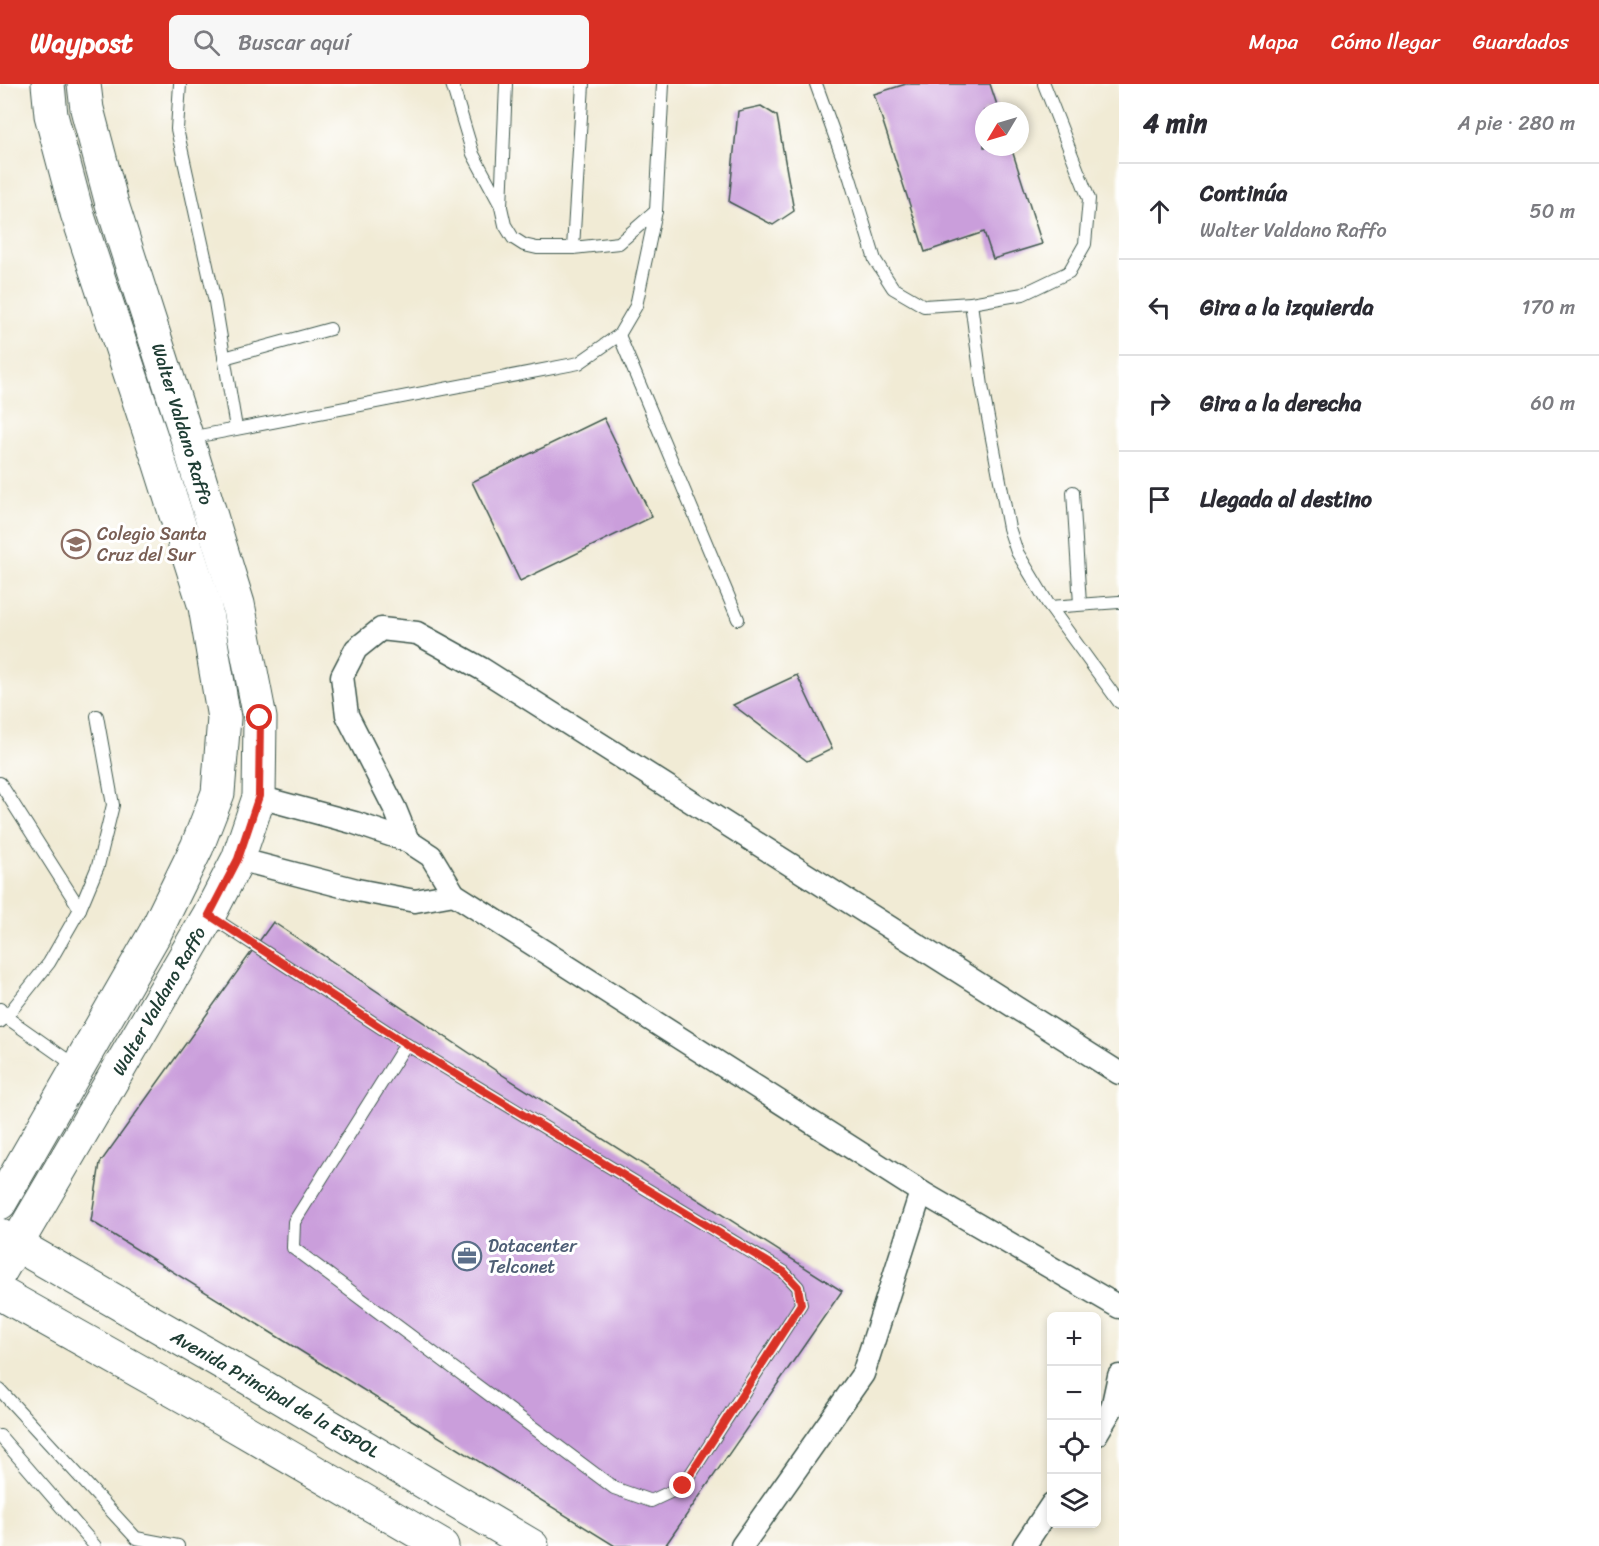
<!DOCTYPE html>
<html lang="es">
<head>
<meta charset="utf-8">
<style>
  :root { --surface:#fff; --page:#f7f7f7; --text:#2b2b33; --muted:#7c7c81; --line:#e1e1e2; --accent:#d93025 }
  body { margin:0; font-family:Sriracha,sans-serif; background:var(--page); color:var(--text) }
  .controls { position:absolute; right:18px; bottom:18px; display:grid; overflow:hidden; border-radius:9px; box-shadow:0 3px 9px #0003 }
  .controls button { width:54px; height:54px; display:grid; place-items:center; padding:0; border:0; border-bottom:2px solid var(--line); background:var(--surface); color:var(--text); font:30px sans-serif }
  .compass { position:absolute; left:975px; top:18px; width:54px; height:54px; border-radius:50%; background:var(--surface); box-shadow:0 3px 9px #0003; rotate:232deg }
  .stop { position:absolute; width:18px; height:18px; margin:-14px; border:4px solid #d93025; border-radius:50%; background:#fff }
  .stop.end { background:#d93025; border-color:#fff; box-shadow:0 2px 6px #0008 }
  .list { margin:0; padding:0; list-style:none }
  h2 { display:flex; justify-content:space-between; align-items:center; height:78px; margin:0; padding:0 24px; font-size:26px }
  h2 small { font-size:20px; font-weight:400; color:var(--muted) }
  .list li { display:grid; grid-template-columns:39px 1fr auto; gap:18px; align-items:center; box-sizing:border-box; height:96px; padding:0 24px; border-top:2px solid var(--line) }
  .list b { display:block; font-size:22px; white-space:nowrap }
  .list p { margin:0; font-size:20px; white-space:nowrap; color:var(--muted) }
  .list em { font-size:20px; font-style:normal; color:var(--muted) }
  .icon { flex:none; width:33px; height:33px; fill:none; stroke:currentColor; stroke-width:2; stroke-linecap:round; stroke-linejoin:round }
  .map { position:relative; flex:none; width:1119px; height:1462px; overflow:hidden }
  header { display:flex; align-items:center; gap:36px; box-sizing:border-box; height:84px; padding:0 30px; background:var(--accent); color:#fff }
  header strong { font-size:28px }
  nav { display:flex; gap:33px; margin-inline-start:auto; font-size:21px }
  .search { width:420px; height:54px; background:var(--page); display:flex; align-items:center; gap:15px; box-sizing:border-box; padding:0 21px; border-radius:9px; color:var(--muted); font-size:22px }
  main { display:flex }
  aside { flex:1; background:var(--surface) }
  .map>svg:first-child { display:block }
  .building { fill:#ca9edb }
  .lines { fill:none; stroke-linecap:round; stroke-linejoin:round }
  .lane-casing { stroke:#3e574c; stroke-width:14 }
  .street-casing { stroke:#3e574c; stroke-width:25 }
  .secondary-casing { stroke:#3e574c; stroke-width:35 }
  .lane { stroke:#fff; stroke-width:12 }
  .street { stroke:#fff; stroke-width:22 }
  .secondary { stroke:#fff; stroke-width:33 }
  .route { stroke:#d93025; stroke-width:8 }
  .labels { text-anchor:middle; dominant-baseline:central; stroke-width:6; stroke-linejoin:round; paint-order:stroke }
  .street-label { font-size:18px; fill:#1f3d34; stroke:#fff }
  .education-label { font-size:18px; fill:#785e54; stroke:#fff; text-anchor:start }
  .service-label { font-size:18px; fill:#4e5e75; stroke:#fff; text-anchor:start }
</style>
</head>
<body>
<header>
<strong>Waypost</strong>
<div class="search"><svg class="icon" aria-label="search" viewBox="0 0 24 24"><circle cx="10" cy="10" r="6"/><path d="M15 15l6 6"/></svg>Buscar aquí</div>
<nav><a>Mapa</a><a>Cómo llegar</a><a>Guardados</a></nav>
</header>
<main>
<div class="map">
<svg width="1119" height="1462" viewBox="0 0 1119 1462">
  <rect width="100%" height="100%" fill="#fff"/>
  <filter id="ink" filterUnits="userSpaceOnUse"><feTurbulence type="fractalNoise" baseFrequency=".0167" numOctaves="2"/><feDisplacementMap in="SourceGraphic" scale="12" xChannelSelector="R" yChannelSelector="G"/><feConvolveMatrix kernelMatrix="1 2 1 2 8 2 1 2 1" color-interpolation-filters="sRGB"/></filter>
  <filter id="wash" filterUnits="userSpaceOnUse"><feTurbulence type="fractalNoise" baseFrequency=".008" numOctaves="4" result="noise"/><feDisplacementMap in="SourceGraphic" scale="24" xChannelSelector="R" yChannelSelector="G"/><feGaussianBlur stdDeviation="1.35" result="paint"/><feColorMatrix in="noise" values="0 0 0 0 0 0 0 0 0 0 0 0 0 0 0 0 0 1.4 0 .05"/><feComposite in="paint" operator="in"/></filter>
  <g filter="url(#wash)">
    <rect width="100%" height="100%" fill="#f1ebd5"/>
    <g id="blocks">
      <!-- building -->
      <g class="building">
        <path d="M906,0H990L999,27H984V63H1011L1042,160L993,175L984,148L925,168L874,10Z"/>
        <path d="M761,22L777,32L794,127L773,141L729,118L738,27Z"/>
        <path d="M604,334L652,433L520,497L472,398Z"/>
        <path d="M797,591L832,665L807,677L733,621Z"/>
        <path d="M273,838L501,990L842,1207L665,1462H615L91,1137L100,1079Z"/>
      </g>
    </g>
  </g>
  <g filter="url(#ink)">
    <use href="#blocks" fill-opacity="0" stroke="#3e574c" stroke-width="1.5"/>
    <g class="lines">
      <!-- lane casing -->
      <g class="lane-casing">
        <g id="lane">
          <path d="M180,0L177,45L215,218L236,344"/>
          <path d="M452,0L473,70L501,122"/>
          <path d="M506,0L501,123L505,141L513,154L524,161L537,164H573L619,159L656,127"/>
          <path d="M816,0L850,94L875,176L893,204L924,222L971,219L1023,210L1069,188L1085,160L1089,115L1044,0"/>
          <path d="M573,164L583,0"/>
          <path d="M971,219L982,302L1009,444L1017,468L1050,523L1119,618"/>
          <path d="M619,251L738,535"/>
          <path d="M224,274L330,245"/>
          <path d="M189,354L579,279L619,251L636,222L656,127L663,0"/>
          <path d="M1073,408L1080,520"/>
          <path d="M1050,523L1119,518"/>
          <path d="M0,699L80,825"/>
          <path d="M210,832L406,960L784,1188L798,1203L801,1220L683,1402L651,1417L614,1404L293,1164L294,1138L406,960"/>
          <path d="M0,925L6,933L77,983"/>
          <path d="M0,938L6,933L49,879L80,825L98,782L113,721L97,632"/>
          <path d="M0,1306L136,1454L178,1462"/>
          <path d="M0,1352L95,1462"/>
        </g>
      </g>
      <!-- street casing -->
      <g class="street-casing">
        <g id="street">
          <path d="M259,713L355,739L408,757L431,772L454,810L921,1108L1119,1223"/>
          <path d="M408,757L395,725L347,631L342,592L356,565L381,545L417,549L482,585L1119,989"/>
          <path d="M238,775L357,806L415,817L454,810"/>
          <path d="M1096,1351L1112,1324L1119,1292"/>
          <path d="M742,1462L863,1290L921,1108"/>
          <path d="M1024,1462L1052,1420"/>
        </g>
      </g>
      <!-- secondary casing -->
      <g class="secondary-casing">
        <g id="secondary">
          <path d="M0,1119L155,849L197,763L218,709L224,634L205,523L156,368L77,129L51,31L48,0"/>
          <path d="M0,1151L235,1286L532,1462"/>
          <path d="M0,1188L209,831L238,775L259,713L260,634L238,520L187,354L112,120L87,25L84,0"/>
          <path d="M0,1209L212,1328L442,1462"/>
        </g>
      </g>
      <!-- lane -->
      <use href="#lane" class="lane"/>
      <!-- street -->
      <use href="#street" class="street"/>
      <!-- secondary -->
      <use href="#secondary" class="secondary"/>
    </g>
  </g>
  <g class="lines" filter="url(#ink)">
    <!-- route -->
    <path class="route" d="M260,634L259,712L238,775L209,831L406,960L784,1188L798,1203L801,1220L683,1402"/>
  </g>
  <!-- icons -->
  <defs>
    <g id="university-ring" transform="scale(1.5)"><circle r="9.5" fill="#fff" stroke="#8d6e63" stroke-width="1.5"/><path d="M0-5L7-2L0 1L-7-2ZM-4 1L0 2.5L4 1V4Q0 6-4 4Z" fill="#8d6e63"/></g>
    <g id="office-ring" transform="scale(1.5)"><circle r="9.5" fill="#fff" stroke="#5c6f8a" stroke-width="1.5"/><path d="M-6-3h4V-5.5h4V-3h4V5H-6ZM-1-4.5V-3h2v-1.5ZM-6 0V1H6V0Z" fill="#5c6f8a"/></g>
  </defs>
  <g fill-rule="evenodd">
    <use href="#university-ring" x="76" y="460"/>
    <use href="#office-ring" x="467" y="1172"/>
  </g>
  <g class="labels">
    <!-- street labels -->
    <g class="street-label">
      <text transform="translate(182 340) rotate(73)">Walter Valdano Raffo</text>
      <text transform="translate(159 917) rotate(-60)">Walter Valdano Raffo</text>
      <text transform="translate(275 1310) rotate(30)">Avenida Principal de la ESPOL</text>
    </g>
    <!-- education labels -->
    <g class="education-label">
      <text x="97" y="450">Colegio Santa<tspan x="97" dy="21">Cruz del Sur</tspan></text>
    </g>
    <!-- service labels -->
    <g class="service-label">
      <text x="488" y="1162">Datacenter<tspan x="488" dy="21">Telconet</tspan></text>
    </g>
  </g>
</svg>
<div class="controls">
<button>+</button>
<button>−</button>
<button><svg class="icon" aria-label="locate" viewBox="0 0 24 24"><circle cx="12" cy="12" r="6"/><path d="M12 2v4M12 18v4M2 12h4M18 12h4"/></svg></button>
<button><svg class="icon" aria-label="layers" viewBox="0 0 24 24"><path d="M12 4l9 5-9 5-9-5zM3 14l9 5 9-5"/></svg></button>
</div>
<svg class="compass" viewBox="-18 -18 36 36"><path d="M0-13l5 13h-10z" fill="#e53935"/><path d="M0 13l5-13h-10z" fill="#7c7c81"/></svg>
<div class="stop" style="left:260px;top:634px"></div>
<div class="stop end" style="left:683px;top:1402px"></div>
</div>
<aside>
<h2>4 min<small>A pie · 280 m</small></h2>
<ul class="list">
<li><svg class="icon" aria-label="ahead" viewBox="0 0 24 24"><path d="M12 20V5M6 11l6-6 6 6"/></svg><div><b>Continúa</b><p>Walter Valdano Raffo</p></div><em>50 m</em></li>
<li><svg class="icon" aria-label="left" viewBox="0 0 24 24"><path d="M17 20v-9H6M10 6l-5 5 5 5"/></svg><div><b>Gira a la izquierda</b></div><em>170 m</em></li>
<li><svg class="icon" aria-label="right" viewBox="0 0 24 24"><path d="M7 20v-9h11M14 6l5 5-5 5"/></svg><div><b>Gira a la derecha</b></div><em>60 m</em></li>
<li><svg class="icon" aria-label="arrive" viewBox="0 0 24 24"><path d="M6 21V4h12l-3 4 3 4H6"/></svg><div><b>Llegada al destino</b></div></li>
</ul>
</aside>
</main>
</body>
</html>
